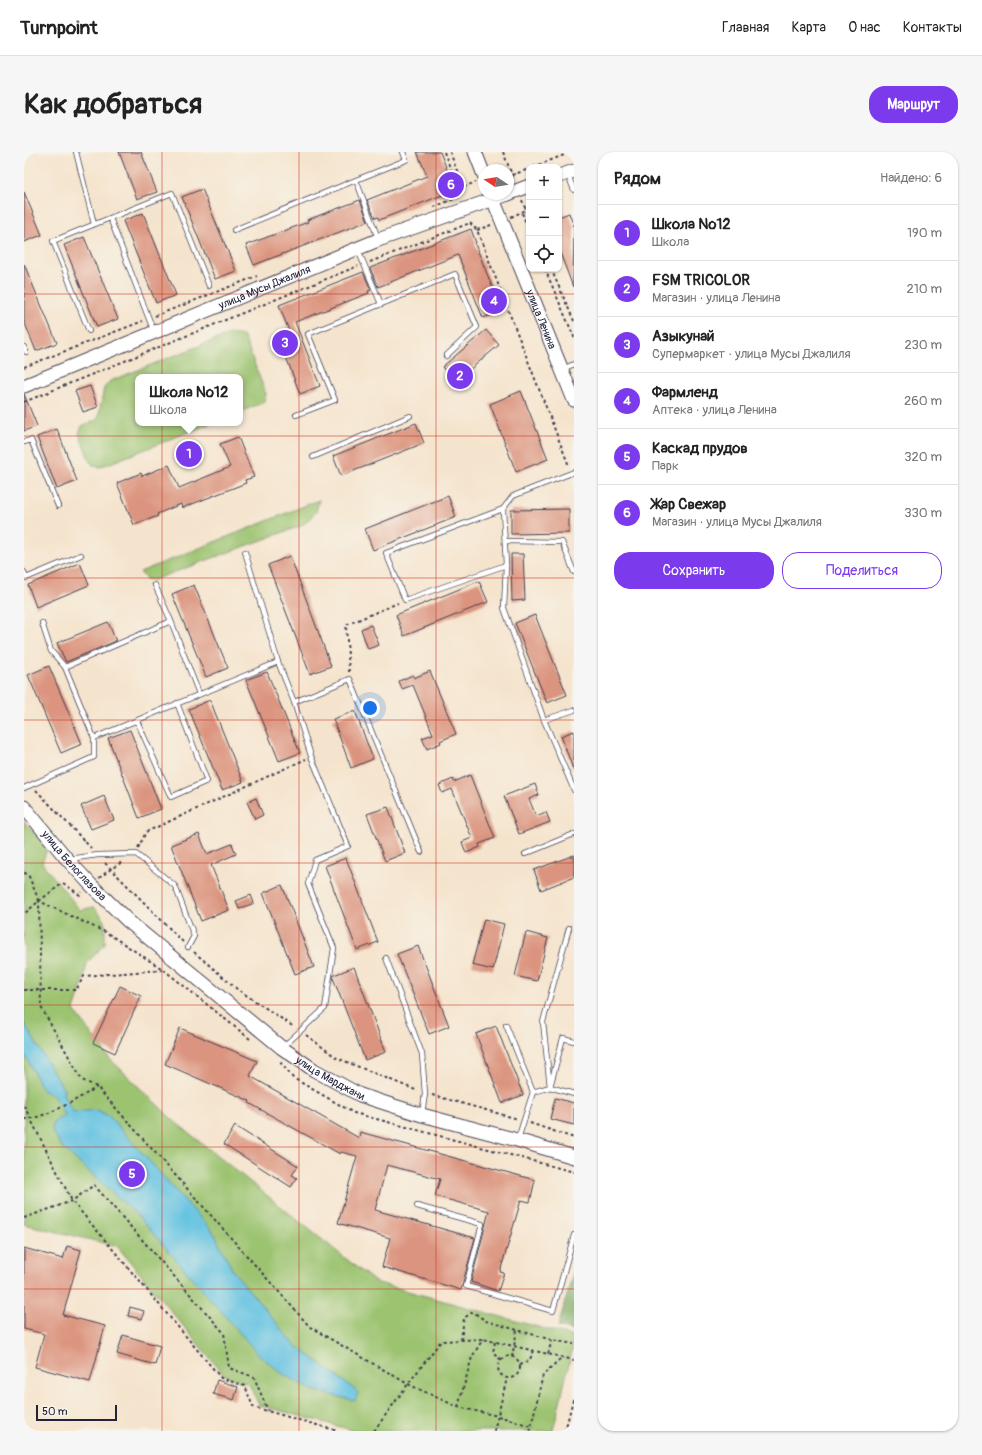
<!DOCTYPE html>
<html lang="ru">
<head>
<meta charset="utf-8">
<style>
  :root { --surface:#fff; --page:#f6f6f6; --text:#222; --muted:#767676; --line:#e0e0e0; --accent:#7c3aed }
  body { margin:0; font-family:Pangolin,sans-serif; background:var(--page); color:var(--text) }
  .controls { position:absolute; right:12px; top:12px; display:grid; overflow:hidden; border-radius:8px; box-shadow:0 1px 3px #0004 }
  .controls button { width:36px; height:36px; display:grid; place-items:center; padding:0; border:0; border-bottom:1px solid var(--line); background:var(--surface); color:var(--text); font:20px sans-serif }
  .compass { position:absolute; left:454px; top:12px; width:36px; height:36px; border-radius:50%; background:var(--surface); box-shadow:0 1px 3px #0004; rotate:282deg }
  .scale { position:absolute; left:12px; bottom:10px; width:81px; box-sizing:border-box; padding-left:4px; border:2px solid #22223b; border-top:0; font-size:11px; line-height:14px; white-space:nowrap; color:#22223b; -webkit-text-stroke:3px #f7f3e8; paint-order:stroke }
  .you { position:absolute; left:346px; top:556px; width:14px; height:14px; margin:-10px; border:3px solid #fff; border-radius:50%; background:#1a73e8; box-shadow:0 0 0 6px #1a73e833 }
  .badge { display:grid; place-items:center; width:26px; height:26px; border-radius:50%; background:var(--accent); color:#fff; font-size:13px; font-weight:700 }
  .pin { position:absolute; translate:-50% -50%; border:2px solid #fff; box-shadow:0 1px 4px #0006 }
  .popup { position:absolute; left:111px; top:222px; width:108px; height:52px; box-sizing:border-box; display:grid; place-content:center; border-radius:8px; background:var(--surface); filter:drop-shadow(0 1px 3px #0005); font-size:13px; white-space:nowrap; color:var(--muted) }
  .popup b { font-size:15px; color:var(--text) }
  .popup::after { content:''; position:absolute; left:50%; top:100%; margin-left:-8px; border:8px solid transparent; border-top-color:var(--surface) }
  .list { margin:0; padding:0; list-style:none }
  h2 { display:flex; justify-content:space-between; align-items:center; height:52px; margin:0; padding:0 16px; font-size:17px }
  h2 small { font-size:13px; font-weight:400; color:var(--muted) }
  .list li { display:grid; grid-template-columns:26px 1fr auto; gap:12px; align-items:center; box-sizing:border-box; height:56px; padding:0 16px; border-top:1px solid var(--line) }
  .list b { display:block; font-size:15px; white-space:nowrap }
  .list p { margin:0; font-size:13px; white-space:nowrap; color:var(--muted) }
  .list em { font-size:13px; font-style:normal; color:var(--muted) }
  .actions { display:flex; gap:8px; padding:12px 16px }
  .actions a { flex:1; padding:9px 0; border:1px solid var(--accent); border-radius:16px; text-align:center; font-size:14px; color:var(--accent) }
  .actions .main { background:var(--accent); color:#fff }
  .icon { flex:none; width:22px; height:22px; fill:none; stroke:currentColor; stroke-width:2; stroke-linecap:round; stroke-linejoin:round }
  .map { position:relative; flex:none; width:550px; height:1279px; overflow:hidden; border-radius:16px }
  header { display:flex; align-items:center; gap:24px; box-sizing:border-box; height:56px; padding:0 20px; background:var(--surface); border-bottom:1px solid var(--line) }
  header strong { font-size:19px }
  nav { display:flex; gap:22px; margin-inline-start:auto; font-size:14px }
  .intro { display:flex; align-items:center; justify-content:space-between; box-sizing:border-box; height:96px; padding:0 24px }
  h1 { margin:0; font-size:28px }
  .button { padding:10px 18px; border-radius:16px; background:var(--accent); color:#fff; font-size:14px; font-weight:700 }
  main { display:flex; gap:24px; padding:0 24px }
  aside { flex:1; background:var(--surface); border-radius:16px; box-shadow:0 1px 3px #0004 }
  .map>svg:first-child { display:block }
  .green { fill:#9bc36f; stroke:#5e7255 }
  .forest { fill:#7ca962; stroke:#4f664e }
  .water { fill:#63c2e1; stroke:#42728e }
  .building { fill:#db947f }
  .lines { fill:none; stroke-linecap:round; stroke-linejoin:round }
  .lane-casing { stroke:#423f51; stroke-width:6 }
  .secondary-casing { stroke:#423f51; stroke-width:15 }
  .path { stroke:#423f51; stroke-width:2; stroke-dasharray:3 3; stroke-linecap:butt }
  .lane { stroke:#fff; stroke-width:4.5 }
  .secondary { stroke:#fff; stroke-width:13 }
  .grid { fill:none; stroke:#c8321e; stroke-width:1; stroke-opacity:0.55 }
  .labels { text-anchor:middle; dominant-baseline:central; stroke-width:3; stroke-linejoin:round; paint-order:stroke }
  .street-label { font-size:11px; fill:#22223b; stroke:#f7f3e8 }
</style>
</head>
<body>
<header>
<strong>Turnpoint</strong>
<nav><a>Главная</a><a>Карта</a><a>О нас</a><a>Контакты</a></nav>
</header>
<div class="intro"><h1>Как добраться</h1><a class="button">Маршрут</a></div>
<main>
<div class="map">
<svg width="550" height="1279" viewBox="0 0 550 1279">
  <rect width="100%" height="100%" fill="#f7f3e8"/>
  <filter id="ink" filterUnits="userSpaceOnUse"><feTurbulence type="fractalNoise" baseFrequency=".025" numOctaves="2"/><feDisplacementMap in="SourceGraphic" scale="8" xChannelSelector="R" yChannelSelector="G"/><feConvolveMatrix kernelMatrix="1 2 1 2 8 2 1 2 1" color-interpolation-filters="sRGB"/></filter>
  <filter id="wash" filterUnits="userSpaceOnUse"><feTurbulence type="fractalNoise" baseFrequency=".012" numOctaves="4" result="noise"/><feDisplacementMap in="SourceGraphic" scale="16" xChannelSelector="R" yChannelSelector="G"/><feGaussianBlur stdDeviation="0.9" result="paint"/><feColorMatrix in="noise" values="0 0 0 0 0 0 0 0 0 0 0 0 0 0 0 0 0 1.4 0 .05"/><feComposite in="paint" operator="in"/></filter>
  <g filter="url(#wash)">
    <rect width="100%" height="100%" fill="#f5e4cd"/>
    <!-- green -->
    <g class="green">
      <path d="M208,181L220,185L242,242L240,250L216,260V225H114V271H188L76,315L70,314L66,310L55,281L58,274L74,267L80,236L86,229Z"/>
      <path d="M295,348L292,360L279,373L129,428L122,427L116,420Z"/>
      <path d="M0,669L23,697L18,711L56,758L70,755L81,769V792L63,811L59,830L50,858L84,905L150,969L351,1130L550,1185V1191L529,1279H332L235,1253L225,1232L200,1223L93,1094L0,1072Z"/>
    </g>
    <!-- forest -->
    <path class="forest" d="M550,1118V1179L534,1175Z"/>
    <!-- water -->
    <path class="water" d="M0,871L40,938L39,942L49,960L73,958L85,964L190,1081L209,1119L270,1192L334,1240L331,1249L289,1238L259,1222L235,1203L113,1063L39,996L28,979L29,971L40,963L30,943L19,939L0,901Z"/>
    <g id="blocks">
      <!-- building -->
      <g class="building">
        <path d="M95,0H117L133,40L113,47Z"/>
        <path d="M393,0H416L431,38L355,68L354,65L351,66L343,48L403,24Z"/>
        <path d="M178,37L212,119L191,127L158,45Z"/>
        <path d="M0,40L18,83L0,90Z"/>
        <path d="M336,48L344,69L230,113L222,93L284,70L283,68Z"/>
        <path d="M119,61L152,143L132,151L99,69Z"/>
        <path d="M545,61L550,75L549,135L535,98V65Z"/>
        <path d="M447,77L452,91L451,92L478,159L459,166L434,103L354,135L346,116Z"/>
        <path d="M60,85L94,167L73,175L40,93Z"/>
        <path d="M0,112L33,191L12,199L0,169Z"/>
        <path d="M339,120L347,138L344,139L345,141L271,170L296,234L276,242L256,189L267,184L255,153Z"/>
        <path d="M462,178L475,193L431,230L418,215Z"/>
        <path d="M66,234L74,255L59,260L51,239Z"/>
        <path d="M497,239L524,307L492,320L466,252Z"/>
        <path d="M0,242L13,274L0,279Z"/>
        <path d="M392,271L400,291L317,324L309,304Z"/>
        <path d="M33,277L53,329L33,337L13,285Z"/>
        <path d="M214,285L230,325L221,328L222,331L158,356L157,352L133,362L134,364L110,373L93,331L117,321L118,324L145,313L155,336L206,315L196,292Z"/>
        <path d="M424,344L432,365L349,398L341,377Z"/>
        <path d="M545,357V381L487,382V358Z"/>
        <path d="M487,402H499L501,448L488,449Z"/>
        <path d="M266,404L307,514L286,522L244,413Z"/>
        <path d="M56,411L65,433L12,455L4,433Z"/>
        <path d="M455,429L464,450L380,484L372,463Z"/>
        <path d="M170,433L204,516L182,525L148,442Z"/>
        <path d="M511,463L543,543L523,551L491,471Z"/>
        <path d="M84,470L92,489L42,510L33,491Z"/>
        <path d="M347,473L355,493L344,497L337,477Z"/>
        <path d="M25,514L58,592L37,601L4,523Z"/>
        <path d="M406,519L432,582L416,589L417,591L403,597L398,586L409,582L389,533L378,537L375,529L389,523L390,526Z"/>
        <path d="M243,520L276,601L255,609L222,528Z"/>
        <path d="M186,548L219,630L198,638L165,557Z"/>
        <path d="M331,559L349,607L327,616L309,567Z"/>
        <path d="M106,578L137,657L115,666L84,586Z"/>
        <path d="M550,579V617H549L537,584Z"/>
        <path d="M446,623L471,686L455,692L456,695L442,701L438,690L448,686L428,637L418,641L415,633L429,627L430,630Z"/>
        <path d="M511,632L515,643L505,647L512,664L522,660L526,670L495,682L480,644Z"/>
        <path d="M80,644L90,668L67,677L57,654Z"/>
        <path d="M232,646L239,663L231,667L223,650Z"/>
        <path d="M364,655L381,701L361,709L343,662Z"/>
        <path d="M175,682L183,702L208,692L212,702L187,713L205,758L177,769L147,693Z"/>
        <path d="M550,703V725L517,738L510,718Z"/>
        <path d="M322,706L354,790L333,798L301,714Z"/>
        <path d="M258,733L290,815L271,822L239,741Z"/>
        <path d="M227,743L230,751L215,757L212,749Z"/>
        <path d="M460,767L480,772L469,818L448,813Z"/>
        <path d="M502,780L524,786L513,829L491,824Z"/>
        <path d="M394,794L425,874L405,882L373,802Z"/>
        <path d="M330,815L362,900L341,908L309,826L310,823Z"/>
        <path d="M96,834L117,844L91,901L69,891Z"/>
        <path d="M472,874L499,943L478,951L452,882Z"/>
        <path d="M156,876L233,909L226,924L335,986L336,980L511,1028L506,1050L497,1048L476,1120L480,1121L474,1139L447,1130L465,1059L411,1044L416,1027L363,1013L351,1058L451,1086L437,1138L358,1115L366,1086L314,1071L333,1004L317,1000L316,1002L225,951L226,949L141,912Z"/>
        <path d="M531,946L550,951V973L526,967Z"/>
        <path d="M211,974L274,1014L268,1023L273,1026L267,1035L200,992Z"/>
        <path d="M43,1094L57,1098L39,1163L81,1174L66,1230L11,1215L20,1182L0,1177V1096L39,1107Z"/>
        <path d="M106,1155L120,1159L118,1167L104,1164Z"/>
        <path d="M99,1183L136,1194L131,1213L93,1202Z"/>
        <path d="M193,1228L214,1235L210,1248L189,1242Z"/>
      </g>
    </g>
  </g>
  <g filter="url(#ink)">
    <use href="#blocks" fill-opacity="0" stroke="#423f51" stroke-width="1"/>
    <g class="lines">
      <!-- lane casing -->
      <g class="lane-casing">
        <g id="lane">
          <path d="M52,0L70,72"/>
          <path d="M544,23L550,38"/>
          <path d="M332,28L354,86"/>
          <path d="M86,66L130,180"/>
          <path d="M210,78L332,28L382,8L379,0"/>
          <path d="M334,98L357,152"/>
          <path d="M65,179L29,89L148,41L185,134"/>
          <path d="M0,195L2,200"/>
          <path d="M539,217L550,212"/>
          <path d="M272,263L311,248L284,182L431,122L453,175L422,204"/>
          <path d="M0,290L7,288L34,354"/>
          <path d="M289,305L386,264"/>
          <path d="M479,357L482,413L480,456L520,568L550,638"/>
          <path d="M481,389L538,390L550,420"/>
          <path d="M221,400L254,510L270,550L287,604L324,694L291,708L284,732L310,796L301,856L259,895"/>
          <path d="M482,413L381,448L362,401L479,357L489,344L550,320"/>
          <path d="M0,420L2,426L57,403"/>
          <path d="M131,433L147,469L175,542"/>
          <path d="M18,471L27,499L41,515L70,586"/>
          <path d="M41,515L147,469"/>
          <path d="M270,550L326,527L397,700"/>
          <path d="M520,568L550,558"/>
          <path d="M113,569L147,645L183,629L153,551"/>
          <path d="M0,636L70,605V586L254,510"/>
          <path d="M501,702L550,682"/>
          <path d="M45,707L74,703L112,702L151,734L170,784L164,795"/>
          <path d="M362,806L398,902L401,942L398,962"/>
          <path d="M482,873L509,940L494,987"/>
          <path d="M550,889L539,886L526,935L550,942"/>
          <path d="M509,940L526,935L519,870L545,776"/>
          <path d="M393,1054L458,1072L442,1134L529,1159L550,1083"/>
        </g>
      </g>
      <!-- secondary casing -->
      <g class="secondary-casing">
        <g id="secondary">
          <path d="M451,0L460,23"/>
          <path d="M535,24L550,19"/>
          <path id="s1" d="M467,42L550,248"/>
          <path d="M484,42L505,34"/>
          <path id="s2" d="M0,234L354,88L484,42"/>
          <path id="s3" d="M0,655L43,707L67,733L104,769L258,896L290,918L336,943L398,963L493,988L550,1005"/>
        </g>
      </g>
      <!-- path -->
      <g class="path">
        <path d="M420,0L437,44"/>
        <path d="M426,0L439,35"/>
        <path d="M479,0L490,28"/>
        <path d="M509,15L548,0"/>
        <path d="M488,23L505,17"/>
        <path d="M434,37L452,30"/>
        <path d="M498,48L505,66"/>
        <path d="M410,55L437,44"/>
        <path d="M498,61L505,78"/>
        <path d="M487,65L502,58"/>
        <path d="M446,71L453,78L545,314"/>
        <path d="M453,78L467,73"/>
        <path d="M346,110L446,71"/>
        <path d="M521,117L550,185"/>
        <path d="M527,117L550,169"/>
        <path d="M131,164L233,124"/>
        <path d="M0,215L119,169"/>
        <path d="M0,250L334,114"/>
        <path d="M325,520L322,473L374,451"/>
        <path d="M12,638L67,696"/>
        <path d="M114,696L122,680L282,607"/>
        <path d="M81,711L159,790"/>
        <path d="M0,721L4,722L15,749L0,762"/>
        <path d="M75,726L87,717L98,710"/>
        <path d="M15,749L39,731L56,743L58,740"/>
        <path d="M170,800L213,837L270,875"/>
        <path d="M0,838H52L60,824L138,818"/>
        <path d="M282,883L313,906L394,939"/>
        <path d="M226,887L140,818L83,781L15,749L17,855L58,928L73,935L286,1175L384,1232L434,1255L474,1264L507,1274"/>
        <path d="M256,910L269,926L330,961L550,1020"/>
        <path d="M408,943L494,967"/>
        <path d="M0,954L48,1049L197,1226L221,1234L229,1255L314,1279"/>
        <path d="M0,967C20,967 56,946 73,935"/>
        <path d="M506,971L550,986"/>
        <path d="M0,1066L48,1049L70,1033L200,1181L205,1216L230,1225L244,1259"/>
        <path d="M437,1188L440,1166L449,1160L462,1169L528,1188L550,1192"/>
        <path d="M471,1190L469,1200L477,1208"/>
        <path d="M524,1202L528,1188"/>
        <circle cx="485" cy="1215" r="11"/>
        <path d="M488,1205L493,1178"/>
        <path d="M496,1212L505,1209L510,1199"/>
        <path d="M434,1255L448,1205L459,1187"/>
        <path d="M350,1279L384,1232L417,1189L459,1187L550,1208"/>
        <path d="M470,1279L483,1226"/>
        <path d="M506,1279L519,1223L537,1206"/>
        <path d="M541,1279L550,1244"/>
      </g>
      <!-- lane -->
      <use href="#lane" class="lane"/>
      <!-- secondary -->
      <use href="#secondary" class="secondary"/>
    </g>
  </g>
  <!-- grid -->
  <path class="grid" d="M138,0V1279M275,0V1279M412,0V1279M0,142H550M0,284H550M0,426H550M0,568H550M0,711H550M0,853H550M0,995H550M0,1137H550"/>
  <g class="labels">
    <!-- street labels -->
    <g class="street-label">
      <text stroke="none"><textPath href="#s2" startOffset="260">улица Мусы Джалиля</textPath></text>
      <text stroke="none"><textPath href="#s1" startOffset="135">улица Ленина</textPath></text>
      <text stroke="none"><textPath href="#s3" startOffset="77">улица Белоглазова</textPath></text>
      <text stroke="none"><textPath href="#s3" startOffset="411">улица Марджани</textPath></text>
    </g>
  </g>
</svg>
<div class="controls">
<button>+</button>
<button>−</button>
<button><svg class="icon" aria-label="locate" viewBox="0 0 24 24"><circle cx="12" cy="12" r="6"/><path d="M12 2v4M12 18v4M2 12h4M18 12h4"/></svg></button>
</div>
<svg class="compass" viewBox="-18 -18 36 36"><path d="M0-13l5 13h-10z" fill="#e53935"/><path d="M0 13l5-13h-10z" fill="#767676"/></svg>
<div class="scale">50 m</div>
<div class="you"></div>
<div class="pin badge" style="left:165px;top:302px">1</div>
<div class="popup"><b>Школа №12</b>Школа</div>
<div class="pin badge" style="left:436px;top:224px">2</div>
<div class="pin badge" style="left:261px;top:191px">3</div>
<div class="pin badge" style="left:470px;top:149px">4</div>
<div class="pin badge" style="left:108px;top:1022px">5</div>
<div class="pin badge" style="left:427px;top:33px">6</div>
</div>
<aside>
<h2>Рядом<small>Найдено: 6</small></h2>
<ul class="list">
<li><span class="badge">1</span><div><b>Школа №12</b><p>Школа</p></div><em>190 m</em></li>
<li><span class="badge">2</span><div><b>FSM TRICOLOR</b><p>Магазин · улица Ленина</p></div><em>210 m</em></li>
<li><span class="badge">3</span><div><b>Азыкунай</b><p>Супермаркет · улица Мусы Джалиля</p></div><em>230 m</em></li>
<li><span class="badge">4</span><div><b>Фармленд</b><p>Аптека · улица Ленина</p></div><em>260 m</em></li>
<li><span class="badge">5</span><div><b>Каскад прудов</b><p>Парк</p></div><em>320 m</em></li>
<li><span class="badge">6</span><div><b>Жар Свежар</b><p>Магазин · улица Мусы Джалиля</p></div><em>330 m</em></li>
</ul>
<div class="actions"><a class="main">Сохранить</a><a>Поделиться</a></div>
</aside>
</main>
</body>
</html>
